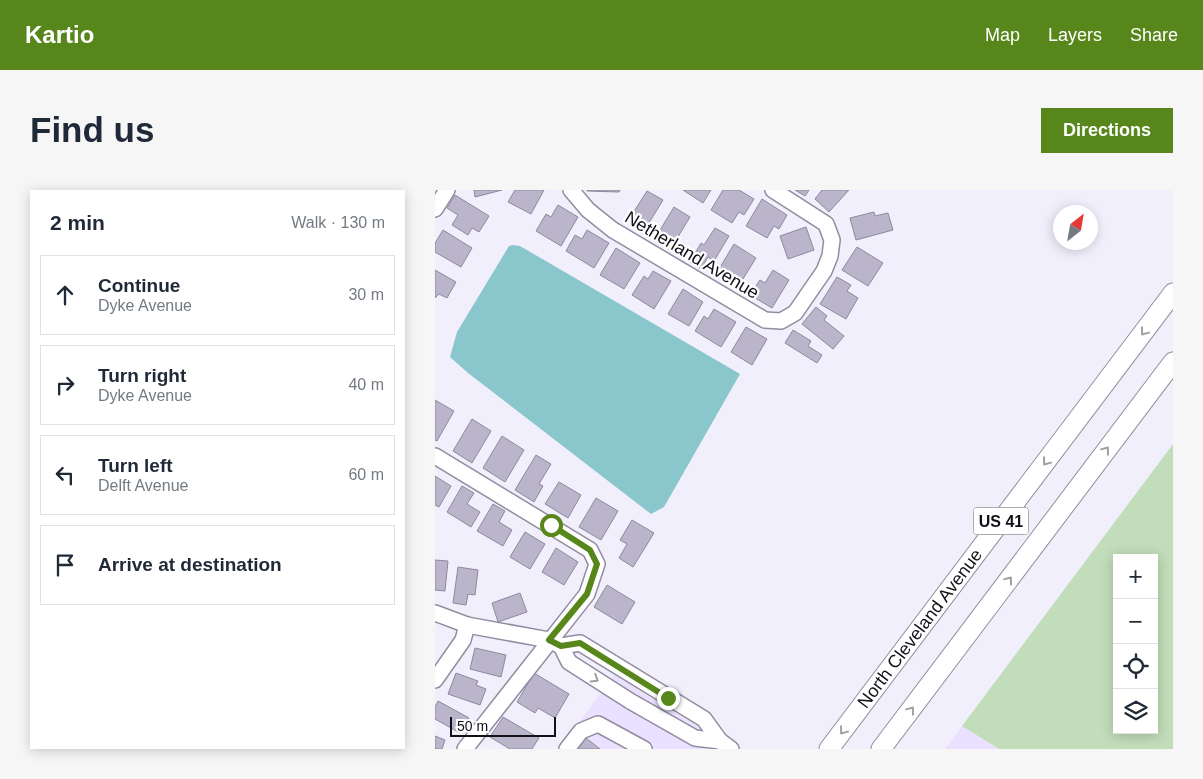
<!DOCTYPE html>
<html lang="en">
<head>
<meta charset="utf-8">
<style>
  :root { --surface:#fff; --page:#f6f6f7; --text:#1f2937; --muted:#747a83; --line:#e0e1e3; --accent:#57871b }
  body { margin:0; font-family:Helvetica,sans-serif; background:var(--page); color:var(--text) }
  .controls { position:absolute; right:15px; bottom:15px; display:grid; overflow:hidden; border-radius:0px; box-shadow:0 2px 12px #0003 }
  .controls button { width:45px; height:45px; display:grid; place-items:center; padding:0; border:0; border-bottom:1px solid var(--line); background:var(--surface); color:var(--text); font:25px sans-serif }
  .compass { position:absolute; left:618px; top:15px; width:45px; height:45px; border-radius:50%; background:var(--surface); box-shadow:0 2px 12px #0003; rotate:31deg }
  .scale { position:absolute; left:15px; bottom:12px; width:106px; box-sizing:border-box; padding-left:5px; border:2px solid #121017; border-top:0; font-size:14px; line-height:18px; white-space:nowrap; color:#121017; -webkit-text-stroke:4px #fefefe; paint-order:stroke }
  .stop { position:absolute; width:15px; height:15px; margin:-11px; border:4px solid #57871b; border-radius:50%; background:#fff }
  .stop.end { background:#57871b; border-color:#fff; box-shadow:0 1px 5px #0008 }
  .list { margin:0; padding:0; list-style:none }
  h2 { display:flex; justify-content:space-between; align-items:center; height:65px; margin:0; padding:0 20px; font-size:21px }
  h2 small { font-size:16px; font-weight:400; color:var(--muted) }
  .list li { display:grid; grid-template-columns:32px 1fr auto; gap:15px; align-items:center; box-sizing:border-box; height:80px; margin:0 10px 10px; padding:0 10px; border:1px solid var(--line); border-radius:0px }
  .list b { display:block; font-size:19px; white-space:nowrap }
  .list p { margin:0; font-size:16px; white-space:nowrap; color:var(--muted) }
  .list em { font-size:16px; font-style:normal; color:var(--muted) }
  .icon { flex:none; width:28px; height:28px; fill:none; stroke:currentColor; stroke-width:2; stroke-linecap:round; stroke-linejoin:round }
  .map { position:relative; flex:none; width:738px; height:559px; overflow:hidden; border-radius:0px }
  header { display:flex; align-items:center; gap:30px; box-sizing:border-box; height:70px; padding:0 25px; background:var(--accent); color:#fff }
  header strong { font-size:24px }
  nav { display:flex; gap:28px; margin-inline-start:auto; font-size:18px }
  .intro { display:flex; align-items:center; justify-content:space-between; box-sizing:border-box; height:120px; padding:0 30px }
  h1 { margin:0; font-size:35px }
  .button { padding:12px 22px; border-radius:0px; background:var(--accent); color:#fff; font-size:18px; font-weight:700 }
  main { display:flex; gap:30px; padding:0 30px }
  aside { flex:1; background:var(--surface); border-radius:0px; box-shadow:0 2px 12px #0003 }
  .map>svg:first-child { display:block }
  .built { fill:#e9e1ff }
  .green { fill:#c1ddb9; fill-rule:evenodd }
  .water { fill:#89c7cd }
  .building { fill:#bbb5cb; stroke:#8e889d }
  .lines { fill:none; stroke-linecap:round; stroke-linejoin:round }
  .minor-casing { stroke:#918ca0; stroke-width:18 }
  .major-casing { stroke:#918ca0; stroke-width:21 }
  .minor { stroke:#fff; stroke-width:15 }
  .major { stroke:#fff; stroke-width:19 }
  .oneway { stroke:#a09fa2 }
  .route { stroke:#57871b; stroke-width:6 }
  .labels { text-anchor:middle; dominant-baseline:central; stroke-width:4.5; stroke-linejoin:round; paint-order:stroke }
  .shield { fill:#fefefe; stroke:#59575c; stroke-width:1 }
  .shield-label { font-size:16px; font-weight:bold; fill:#121017 }
  .street-label { font-size:18px; fill:#121017; stroke:#fefefe }
</style>
</head>
<body>
<header>
<strong>Kartio</strong>
<nav><a>Map</a><a>Layers</a><a>Share</a></nav>
</header>
<div class="intro"><h1>Find us</h1><a class="button">Directions</a></div>
<main>
<aside>
<h2>2 min<small>Walk · 130 m</small></h2>
<ul class="list">
<li><svg class="icon" aria-label="ahead" viewBox="0 0 24 24"><path d="M12 20V5M6 11l6-6 6 6"/></svg><div><b>Continue</b><p>Dyke Avenue</p></div><em>30 m</em></li>
<li><svg class="icon" aria-label="right" viewBox="0 0 24 24"><path d="M7 20v-9h11M14 6l5 5-5 5"/></svg><div><b>Turn right</b><p>Dyke Avenue</p></div><em>40 m</em></li>
<li><svg class="icon" aria-label="left" viewBox="0 0 24 24"><path d="M17 20v-9H6M10 6l-5 5 5 5"/></svg><div><b>Turn left</b><p>Delft Avenue</p></div><em>60 m</em></li>
<li><svg class="icon" aria-label="arrive" viewBox="0 0 24 24"><path d="M6 21V4h12l-3 4 3 4H6"/></svg><div><b>Arrive at destination</b></div></li>
</ul>
</aside>
<div class="map">
<svg width="738" height="559" viewBox="0 0 738 559">
  <rect width="100%" height="100%" fill="#f2effc"/>
  <!-- built -->
  <g class="built">
    <path d="M179,485L299,559H124Z"/>
    <path d="M527,536L564,559H510Z"/>
  </g>
  <!-- green -->
  <path class="green" d="M738,254V559H564L527,536ZM682,368H719V540H682Z"/>
  <!-- water -->
  <path class="water" d="M78,55L85,56L305,184L229,317L216,324L33,183L15,167L22,142L74,56Z"/>
  <!-- building -->
  <g class="building">
    <path d="M39,0H67L40,7Z"/>
    <path d="M80,0H109L96,24L73,12Z"/>
    <path d="M152,0H185L184,2L152,1Z"/>
    <path d="M248,0H276L268,13Z"/>
    <path d="M288,0H304L319,9L309,25L304,22L297,33L276,20Z"/>
    <path d="M360,0H374L370,6Z"/>
    <path d="M387,0H414L394,22L380,9Z"/>
    <path d="M212,1L228,10L209,41L193,31Z"/>
    <path d="M20,5L54,26L44,42L37,38L33,45L17,35L23,25L12,18Z"/>
    <path d="M327,9L352,25L344,39L339,36L332,48L311,36Z"/>
    <path d="M123,15L143,27L126,56L101,41L111,24L116,27Z"/>
    <path d="M239,17L255,27L235,60L219,50Z"/>
    <path d="M439,22L440,26L453,23L458,40L421,50L415,28Z"/>
    <path d="M371,37L379,60L353,69L345,46Z"/>
    <path d="M280,38L294,46L279,71L273,67L266,79L255,72L266,53L269,55Z"/>
    <path d="M8,40L37,58L26,77L0,62V53Z"/>
    <path d="M152,40L174,53L159,78L131,61L140,45L147,49Z"/>
    <path d="M299,54L321,68L303,97L281,84Z"/>
    <path d="M422,57L448,73L433,96L407,80Z"/>
    <path d="M181,58L205,73L189,99L165,85Z"/>
    <path d="M0,80L21,92L12,108L4,104L0,108Z"/>
    <path d="M338,80L354,90L337,118L315,105L325,90L330,93Z"/>
    <path d="M218,81L236,91L219,119L197,105L209,86L213,89Z"/>
    <path d="M402,87L416,95L412,101L423,108L411,129L385,114Z"/>
    <path d="M248,99L268,112L254,136L233,124Z"/>
    <path d="M381,117L392,126L389,130L409,146L398,159L367,134Z"/>
    <path d="M279,119L301,132L286,157L260,141L269,126L273,129Z"/>
    <path d="M311,137L332,149L317,175L296,162Z"/>
    <path d="M358,140L376,151L373,156L387,165L382,173L350,153Z"/>
    <path d="M0,210L19,221L2,251L0,250Z"/>
    <path d="M37,229L56,241L37,273L18,261Z"/>
    <path d="M67,246L89,260L70,292L48,278Z"/>
    <path d="M101,265L116,274L104,294L108,296L99,312L80,300Z"/>
    <path d="M0,286L16,296L4,317L0,315Z"/>
    <path d="M124,292L146,305L133,328L110,314Z"/>
    <path d="M27,296L39,303L32,314L45,322L36,337L12,322Z"/>
    <path d="M161,308L183,321L166,350L144,337Z"/>
    <path d="M58,314L70,321L64,332L77,340L68,356L42,341Z"/>
    <path d="M197,330L219,343L198,377L184,368L192,354L185,350Z"/>
    <path d="M90,342L110,354L95,379L75,367Z"/>
    <path d="M121,358L143,372L129,395L107,382Z"/>
    <path d="M0,370L13,371L10,401L0,400Z"/>
    <path d="M23,377L43,380L40,405L33,404L31,415L18,413Z"/>
    <path d="M172,395L200,412L187,434L159,417Z"/>
    <path d="M85,403L92,422L63,432L57,413Z"/>
    <path d="M40,458L71,465L66,487L35,479Z"/>
    <path d="M21,483L43,491L41,495L51,499L45,515L13,504Z"/>
    <path d="M99,483L134,504L120,528L103,518L100,523L82,512Z"/>
    <path d="M3,511L34,528L25,543L0,529V517Z"/>
    <path d="M68,527L104,548L97,559H75L55,547Z"/>
    <path d="M0,546L10,550L7,559H0Z"/>
    <path d="M151,548L165,559H142Z"/>
  </g>
  <g class="lines">
    <!-- minor casing -->
    <g class="minor-casing">
      <g id="minor">
        <path d="M136,0L153,20L178,40L330,130L346,131L360,123L389,81L395,66L397,50L391,34L338,0"/>
        <path d="M0,19L12,0"/>
        <path d="M0,266L155,360L162,374L152,404L30,559"/>
        <path d="M0,423L32,435L114,450L126,456L145,453L269,529L285,551L296,559"/>
        <path d="M126,456L134,472L195,511L260,548L285,551"/>
        <path d="M0,490L28,450L32,435"/>
        <path d="M132,559L146,541L163,534L209,559"/>
      </g>
    </g>
    <!-- major casing -->
    <g class="major-casing">
      <g id="major">
        <path id="s1" d="M394,559L738,103"/>
        <path d="M446,559L738,172"/>
      </g>
    </g>
    <!-- minor -->
    <use href="#minor" class="minor"/>
    <!-- major -->
    <use href="#major" class="major"/>
  </g>
  <!-- one-way arrows -->
  <defs><path id="oneway-chevron" d="M-2-3.5L2.5 0L-2 3.5" fill="none" stroke-width="1.6" stroke-linecap="round" stroke-linejoin="round" transform="scale(1.25)"/></defs>
  <g class="oneway">
    <use href="#oneway-chevron" transform="translate(709 142) rotate(127)"/>
    <use href="#oneway-chevron" transform="translate(671 260) rotate(-53)"/>
    <use href="#oneway-chevron" transform="translate(611 272) rotate(127)"/>
    <use href="#oneway-chevron" transform="translate(574 390) rotate(-53)"/>
    <use href="#oneway-chevron" transform="translate(160 489) rotate(32)"/>
    <use href="#oneway-chevron" transform="translate(476 520) rotate(-53)"/>
    <use href="#oneway-chevron" transform="translate(408 541) rotate(127)"/>
  </g>
  <g class="lines">
    <!-- route -->
    <path class="route" d="M116,335L155,360L162,374L152,404L114,450L126,456L145,453L233,508"/>
  </g>
  <g class="labels">
    <!-- shield labels -->
    <rect class="shield" x="538.5" y="317.5" width="55" height="27" rx="4"/>
    <g class="shield-label">
      <text x="566" y="331">US 41</text>
    </g>
    <!-- street labels -->
    <g class="street-label">
      <text transform="translate(257 65) rotate(31)">Netherland Avenue</text>
      <text stroke="none"><textPath href="#s1" startOffset="151">North Cleveland Avenue</textPath></text>
    </g>
  </g>
</svg>
<div class="controls">
<button>+</button>
<button>−</button>
<button><svg class="icon" aria-label="locate" viewBox="0 0 24 24"><circle cx="12" cy="12" r="6"/><path d="M12 2v4M12 18v4M2 12h4M18 12h4"/></svg></button>
<button><svg class="icon" aria-label="layers" viewBox="0 0 24 24"><path d="M12 4l9 5-9 5-9-5zM3 14l9 5 9-5"/></svg></button>
</div>
<svg class="compass" viewBox="-18 -18 36 36"><path d="M0-13l5 13h-10z" fill="#e53935"/><path d="M0 13l5-13h-10z" fill="#747a83"/></svg>
<div class="scale">50 m</div>
<div class="stop" style="left:116px;top:335px"></div>
<div class="stop end" style="left:233px;top:508px"></div>
</div>
</main>
</body>
</html>
